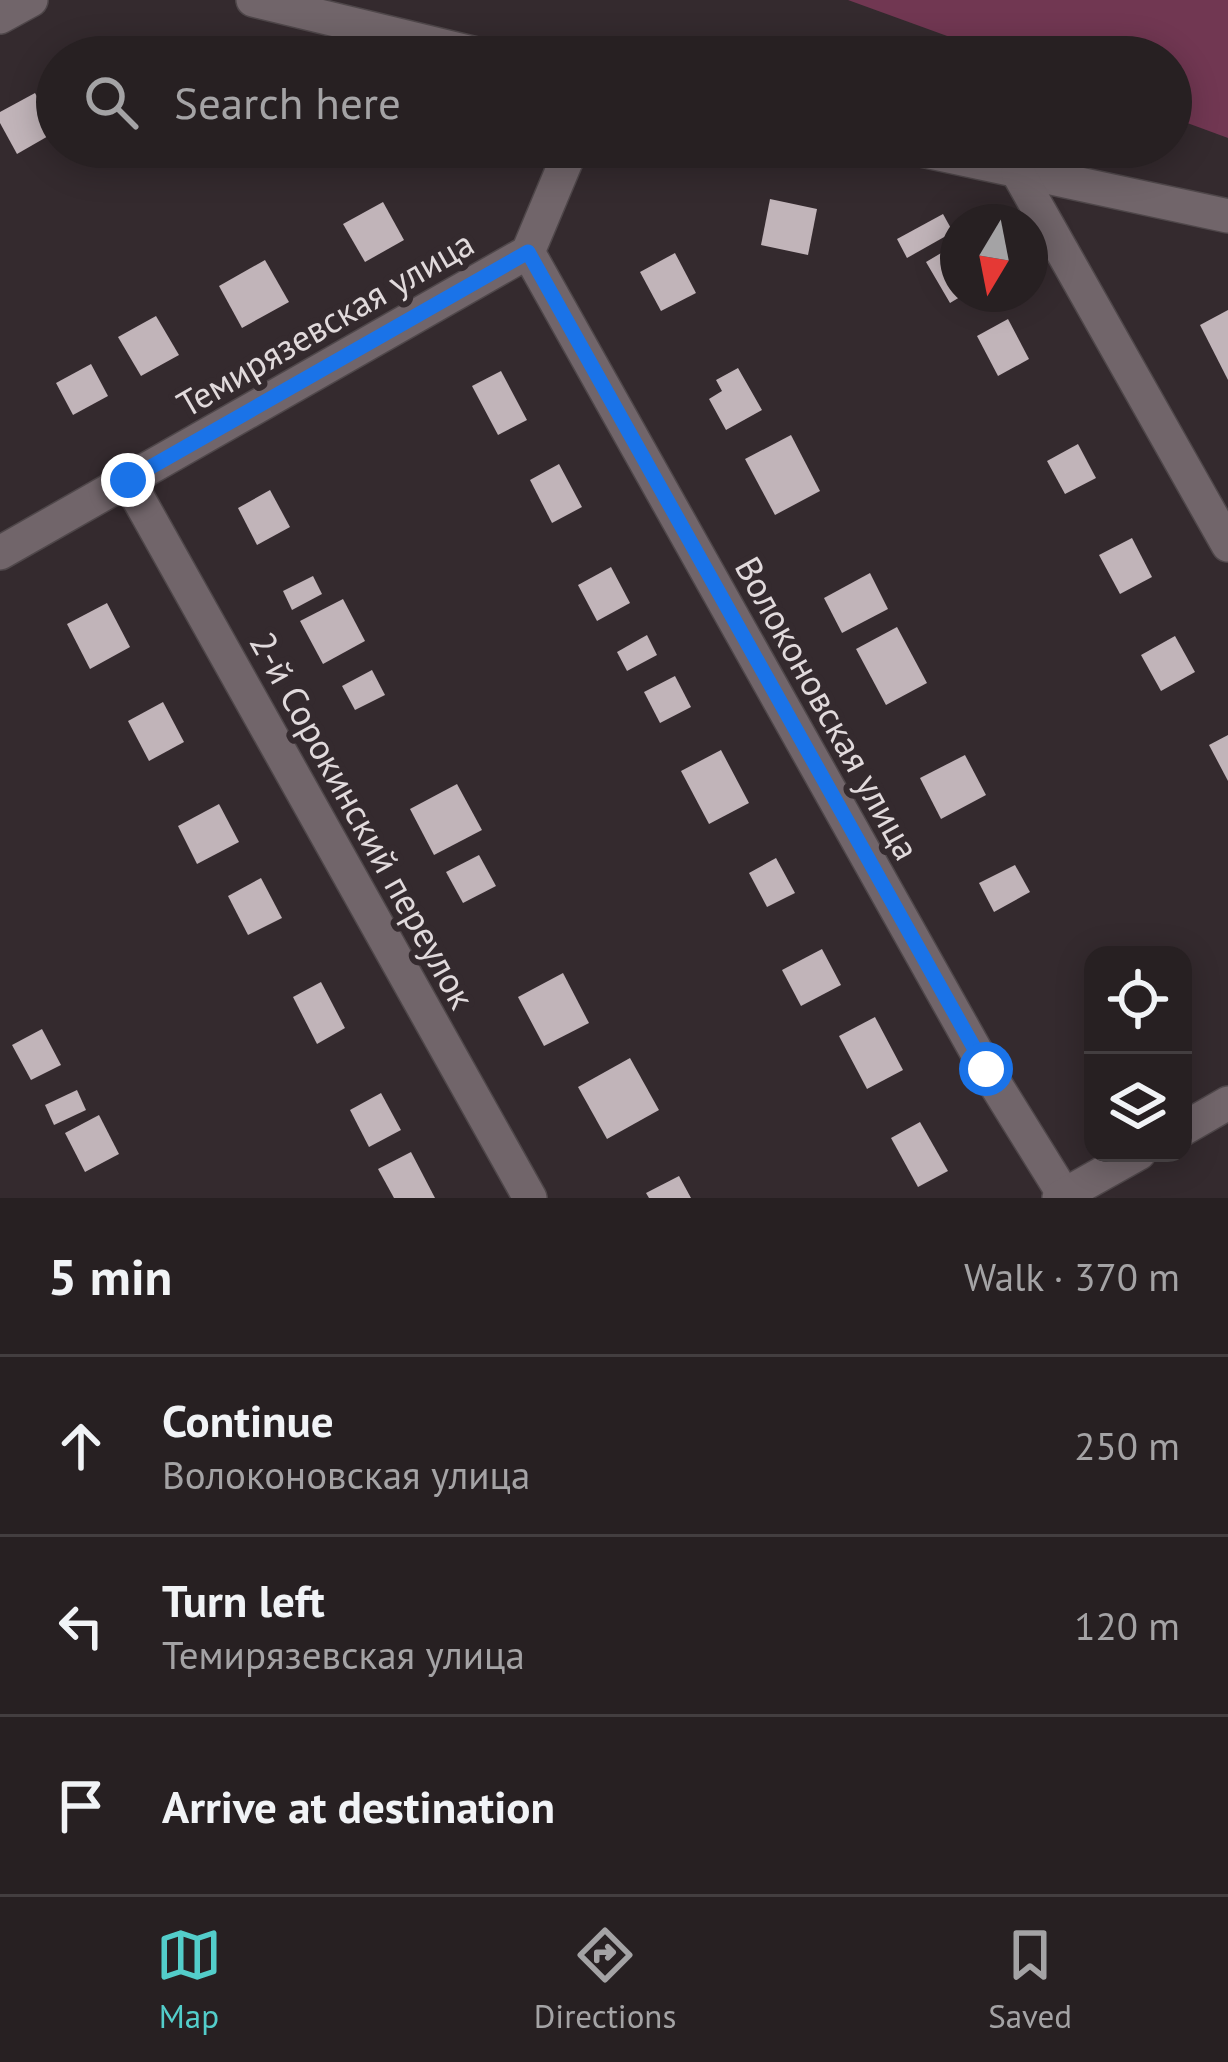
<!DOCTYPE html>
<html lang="en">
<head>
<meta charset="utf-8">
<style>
  :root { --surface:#272022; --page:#2f282a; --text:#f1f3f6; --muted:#a4a3a5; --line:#433e40; --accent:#53cdca }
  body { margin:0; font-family:"PT Sans",sans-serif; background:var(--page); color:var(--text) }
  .controls { position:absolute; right:36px; bottom:36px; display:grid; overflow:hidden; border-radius:24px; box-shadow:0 6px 30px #0003 }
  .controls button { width:108px; height:108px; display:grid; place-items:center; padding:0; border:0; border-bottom:3px solid var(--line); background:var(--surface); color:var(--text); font:60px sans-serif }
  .compass { position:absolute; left:940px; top:204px; width:108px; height:108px; border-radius:50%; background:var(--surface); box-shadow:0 6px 30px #0003; rotate:190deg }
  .stop { position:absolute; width:36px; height:36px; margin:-27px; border:9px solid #1a73e8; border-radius:50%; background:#fff }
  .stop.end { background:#1a73e8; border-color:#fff; box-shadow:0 3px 12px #0008 }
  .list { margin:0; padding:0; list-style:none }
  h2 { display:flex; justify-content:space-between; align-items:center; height:156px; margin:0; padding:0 48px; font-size:51px }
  h2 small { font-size:39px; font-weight:400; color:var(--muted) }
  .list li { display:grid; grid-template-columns:78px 1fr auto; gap:36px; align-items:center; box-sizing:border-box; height:180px; padding:0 48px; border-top:3px solid var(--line) }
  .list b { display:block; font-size:45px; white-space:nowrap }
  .list p { margin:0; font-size:39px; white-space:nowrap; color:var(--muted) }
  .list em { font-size:39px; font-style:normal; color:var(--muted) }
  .icon { flex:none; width:66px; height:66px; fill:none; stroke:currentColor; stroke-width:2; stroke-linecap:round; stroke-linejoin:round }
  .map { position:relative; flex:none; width:1228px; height:1198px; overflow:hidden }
  .search { position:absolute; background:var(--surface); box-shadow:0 6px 30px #0003; left:36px; right:36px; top:36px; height:132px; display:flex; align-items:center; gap:30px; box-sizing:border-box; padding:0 42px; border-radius:66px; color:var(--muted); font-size:45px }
  .sheet { height:696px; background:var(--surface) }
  nav { display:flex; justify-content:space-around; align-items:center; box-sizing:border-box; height:168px; border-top:3px solid var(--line); background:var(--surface); font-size:33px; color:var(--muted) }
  nav a { display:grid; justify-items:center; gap:6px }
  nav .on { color:var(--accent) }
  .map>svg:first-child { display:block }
  .green { fill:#713752 }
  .building { fill:#c1b4b9 }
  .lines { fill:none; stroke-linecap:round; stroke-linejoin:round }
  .minor-casing { stroke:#4f474a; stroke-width:36 }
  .minor { stroke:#71656a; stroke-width:33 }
  .route { stroke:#1a73e8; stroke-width:15 }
  .labels { text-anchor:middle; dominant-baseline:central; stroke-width:12; stroke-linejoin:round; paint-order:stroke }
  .street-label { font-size:36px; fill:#e1dadc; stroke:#342a2e }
</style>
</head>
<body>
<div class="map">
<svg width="1228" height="1198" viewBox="0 0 1228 1198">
  <rect width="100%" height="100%" fill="#342a2e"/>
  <!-- green -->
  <path class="green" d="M848,0H1228V138L1171,117V57H1005Z"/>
  <!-- building -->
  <g class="building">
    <path d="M35,93L57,131L17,154L0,123V112Z"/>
    <path d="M770,199L817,209L808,255L761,245Z"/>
    <path d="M383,202L404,240L365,262L343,224Z"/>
    <path d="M943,214L953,232L907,258L897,239Z"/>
    <path d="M958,243V294H965L950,303L926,262Z"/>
    <path d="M675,253L696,293L661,311L640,272Z"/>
    <path d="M265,260L289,302L242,328L219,286Z"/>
    <path d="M1228,310V380L1200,325Z"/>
    <path d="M156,316L179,355L141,376L118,337Z"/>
    <path d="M1008,319L1029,359L998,376L977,336Z"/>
    <path d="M91,364L108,396L73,415L56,383Z"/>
    <path d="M738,368L762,410L726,430L709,399L722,391L716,380Z"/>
    <path d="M501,371L527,420L498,435L472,386Z"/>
    <path d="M791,435L820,491L775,515L745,459Z"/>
    <path d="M1078,444L1096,478L1065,494L1047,461Z"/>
    <path d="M559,464L582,507L552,523L530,480Z"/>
    <path d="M270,490L290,527L257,545L238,508Z"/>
    <path d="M1132,538L1152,577L1120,594L1099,555Z"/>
    <path d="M611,567L630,603L597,621L578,585Z"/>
    <path d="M870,573L888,609L842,633L824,598Z"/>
    <path d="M313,576L322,594L292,610L283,591Z"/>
    <path d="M343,599L365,641L323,664L300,621Z"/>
    <path d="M107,603L130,647L90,669L67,624Z"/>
    <path d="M897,627L927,683L886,705L856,649Z"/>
    <path d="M647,635L657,655L627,671L617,652Z"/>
    <path d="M1175,636L1195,672L1161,691L1141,655Z"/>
    <path d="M372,670L385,695L355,710L342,686Z"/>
    <path d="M675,676L691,707L660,723L644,692Z"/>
    <path d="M163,702L184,742L149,761L128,721Z"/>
    <path d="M1228,735V781L1209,745Z"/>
    <path d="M721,750L749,803L709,824L681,771Z"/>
    <path d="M965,755L986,795L941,819L920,778Z"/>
    <path d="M457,784L482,830L434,855L410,809Z"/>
    <path d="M219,804L239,842L197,864L178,826Z"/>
    <path d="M479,855L496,886L463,903L446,872Z"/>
    <path d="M776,858L795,893L767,907L749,873Z"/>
    <path d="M1015,865L1030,892L994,912L979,883Z"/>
    <path d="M261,878L282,918L248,935L228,896Z"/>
    <path d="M822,949L841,985L801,1006L782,970Z"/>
    <path d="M563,973L589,1023L544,1046L518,997Z"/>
    <path d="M321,982L345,1028L317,1044L293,997Z"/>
    <path d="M875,1017L903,1070L867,1089L839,1036Z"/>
    <path d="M42,1029L61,1065L31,1080L12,1045Z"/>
    <path d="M630,1058L659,1110L607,1139L578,1087Z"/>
    <path d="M77,1090L86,1110L54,1125L45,1105Z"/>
    <path d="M381,1093L401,1130L369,1147L350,1110Z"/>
    <path d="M99,1115L119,1154L85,1172L65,1133Z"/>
    <path d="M920,1122L948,1171L918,1187L891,1138Z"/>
    <path d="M411,1152L435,1198H394L378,1169Z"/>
    <path d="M679,1176L691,1198H649L646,1193Z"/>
  </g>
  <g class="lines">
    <!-- minor casing -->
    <g class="minor-casing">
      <g id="minor">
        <path d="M253,0L489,57"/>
        <path d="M0,17L31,0"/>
        <path d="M907,147L1228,216"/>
        <path d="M1018,173L1228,545"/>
        <path d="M528,252L986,1069L1066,1198"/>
        <path d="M128,480L530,1198"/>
        <path d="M0,553L528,252L572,147"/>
        <path d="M1183,1129L1228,1103"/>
        <path d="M1059,1198L1139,1153"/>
      </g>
    </g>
    <!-- minor -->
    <use href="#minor" class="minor"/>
  </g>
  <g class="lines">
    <!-- route -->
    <path class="route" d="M128,480L528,252L986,1069"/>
  </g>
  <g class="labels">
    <!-- street labels -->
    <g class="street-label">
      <text transform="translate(325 323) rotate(-30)">Темирязевская улица</text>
      <text transform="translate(828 708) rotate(61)">Волоконовская улица</text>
      <text transform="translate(363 820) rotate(61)">2-й Сорокинский переулок</text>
    </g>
  </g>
</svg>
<div class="controls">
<button><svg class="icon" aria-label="locate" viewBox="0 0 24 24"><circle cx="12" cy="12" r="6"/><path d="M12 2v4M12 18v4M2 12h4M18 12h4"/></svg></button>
<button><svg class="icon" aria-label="layers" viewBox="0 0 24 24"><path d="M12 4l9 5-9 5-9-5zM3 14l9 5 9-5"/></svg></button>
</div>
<svg class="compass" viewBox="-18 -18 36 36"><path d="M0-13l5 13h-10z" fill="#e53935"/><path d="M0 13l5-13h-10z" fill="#a4a3a5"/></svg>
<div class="stop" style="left:986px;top:1069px"></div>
<div class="stop end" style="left:128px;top:480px"></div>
<div class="search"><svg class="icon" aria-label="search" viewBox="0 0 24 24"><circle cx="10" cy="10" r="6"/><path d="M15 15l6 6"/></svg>Search here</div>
</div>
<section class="sheet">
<h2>5 min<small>Walk · 370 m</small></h2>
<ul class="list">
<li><svg class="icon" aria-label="ahead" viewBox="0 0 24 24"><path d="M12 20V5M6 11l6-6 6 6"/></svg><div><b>Continue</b><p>Волоконовская улица</p></div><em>250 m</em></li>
<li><svg class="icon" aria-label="left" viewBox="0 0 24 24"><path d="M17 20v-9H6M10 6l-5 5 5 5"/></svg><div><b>Turn left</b><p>Темирязевская улица</p></div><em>120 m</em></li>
<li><svg class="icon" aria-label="arrive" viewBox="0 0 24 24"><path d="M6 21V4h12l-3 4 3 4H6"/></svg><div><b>Arrive at destination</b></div></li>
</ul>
</section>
<nav>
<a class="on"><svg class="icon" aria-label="map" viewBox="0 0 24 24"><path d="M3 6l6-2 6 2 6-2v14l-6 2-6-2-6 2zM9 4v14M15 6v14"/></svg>Map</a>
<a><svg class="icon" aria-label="directions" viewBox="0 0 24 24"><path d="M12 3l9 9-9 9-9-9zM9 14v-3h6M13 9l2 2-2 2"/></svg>Directions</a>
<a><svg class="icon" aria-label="saved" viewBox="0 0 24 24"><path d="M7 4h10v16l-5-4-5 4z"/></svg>Saved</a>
</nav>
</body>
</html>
